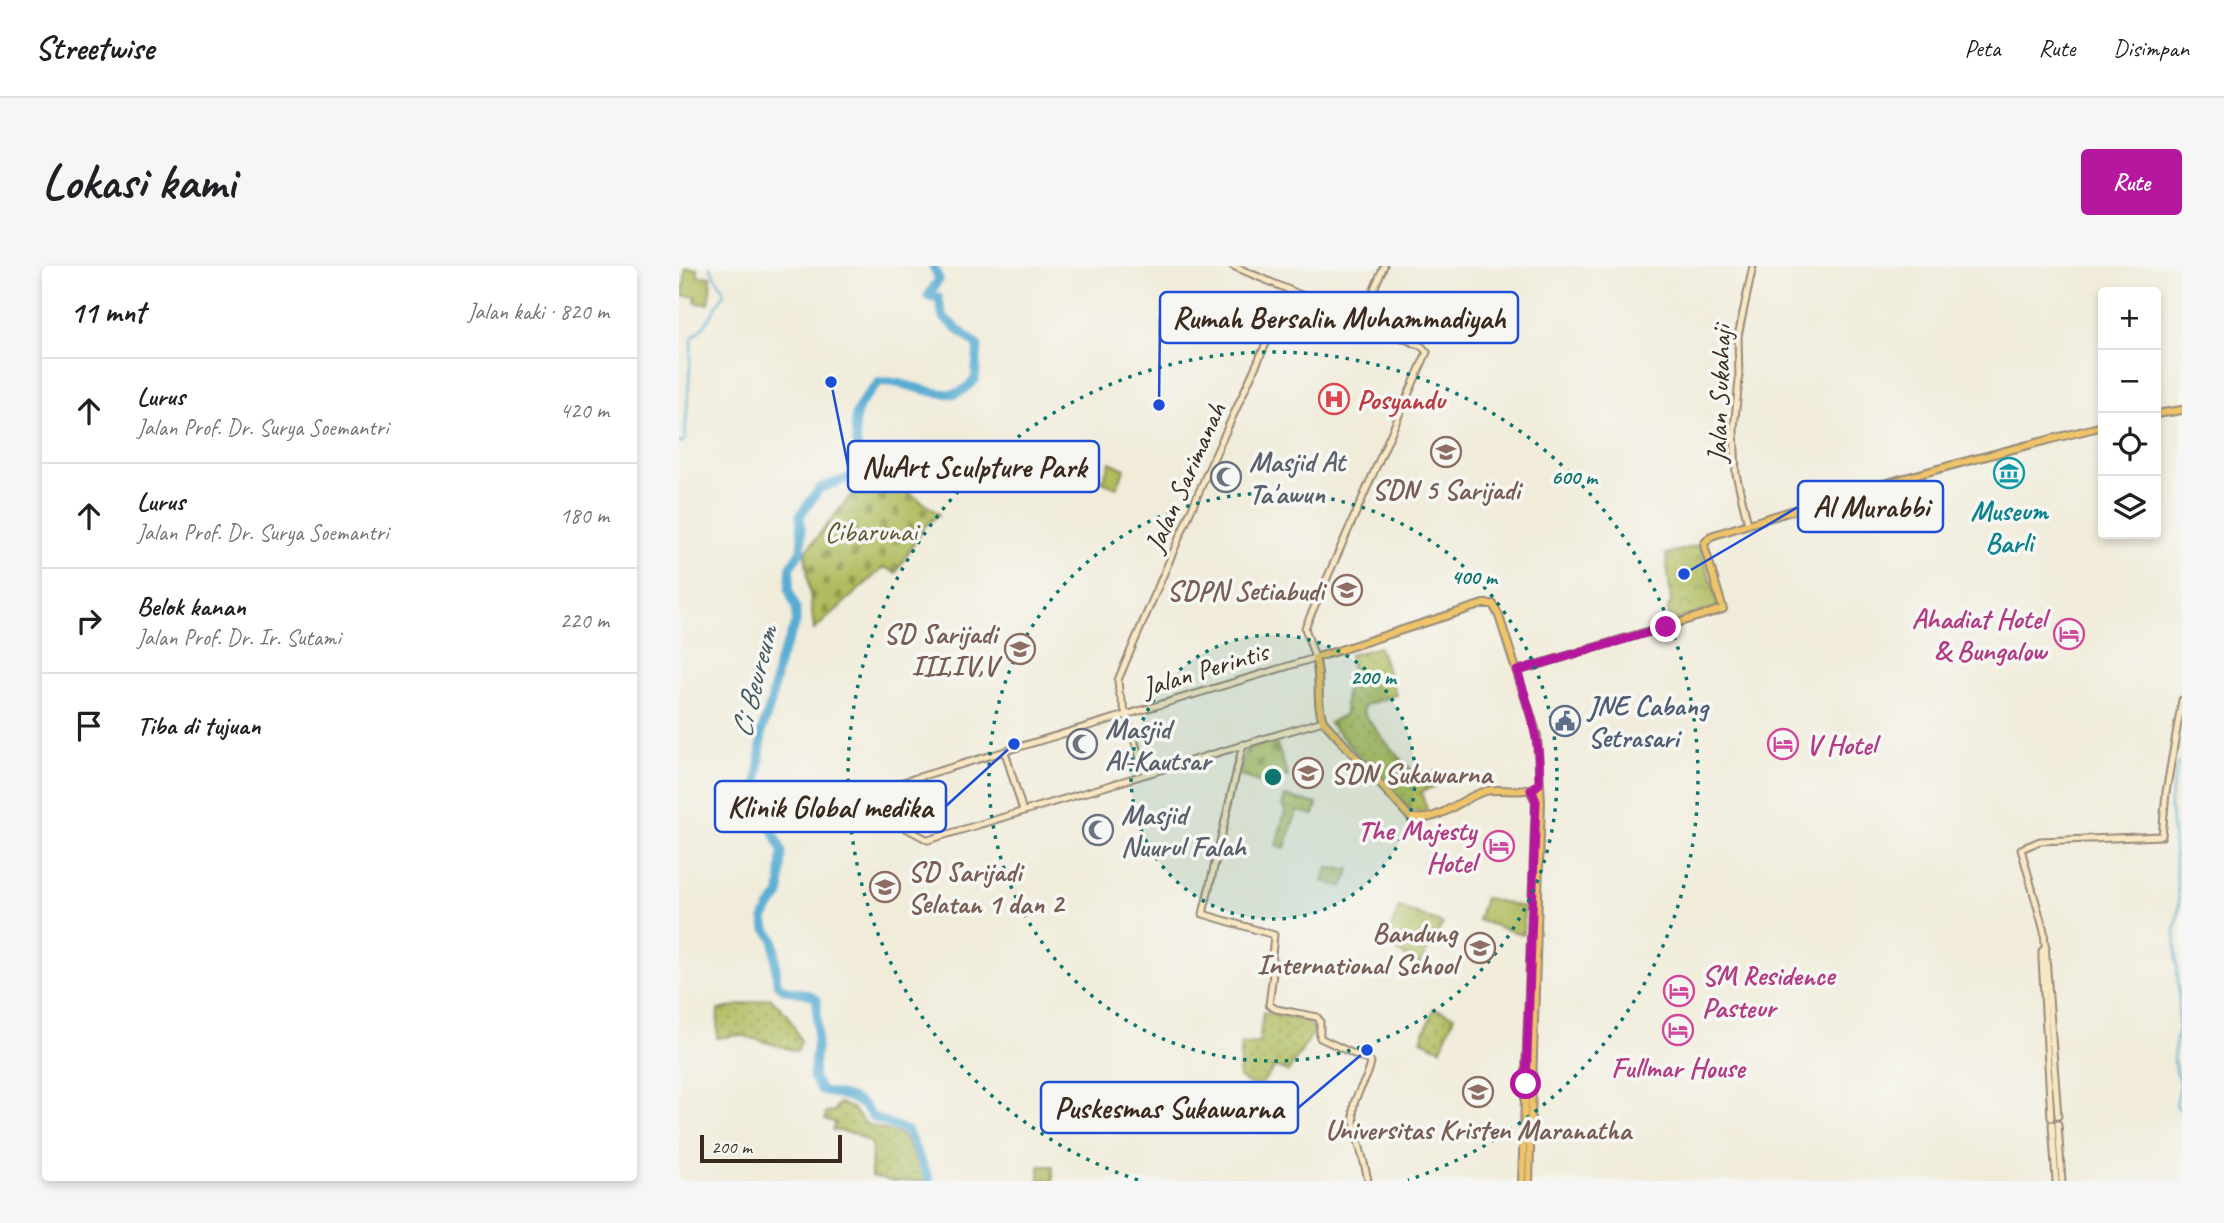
<!DOCTYPE html>
<html lang="id">
<head>
<meta charset="utf-8">
<style>
  :root { --surface:#fff; --page:#f6f6f6; --text:#202124; --muted:#757577; --line:#e0e0e0; --accent:#b5179e }
  body { margin:0; font-family:Caveat,sans-serif; background:var(--page); color:var(--text) }
  .controls { position:absolute; right:21px; top:21px; display:grid; overflow:hidden; border-radius:7px; box-shadow:0 4px 10px #0003 }
  .controls button { width:63px; height:63px; display:grid; place-items:center; padding:0; border:0; border-bottom:2px solid var(--line); background:var(--surface); color:var(--text); font:35px sans-serif }
  .scale { position:absolute; left:21px; bottom:18px; width:142px; box-sizing:border-box; padding-left:7px; border:4px solid #3b2a1e; border-top:0; font-size:19px; line-height:24px; white-space:nowrap; color:#3b2a1e; -webkit-text-stroke:5px #f6f6f2; paint-order:stroke }
  .stop { position:absolute; width:21px; height:21px; margin:-16px; border:5px solid #b5179e; border-radius:50%; background:#fff }
  .stop.end { background:#b5179e; border-color:#fff; box-shadow:0 2px 7px #0008 }
  .list { margin:0; padding:0; list-style:none }
  h2 { display:flex; justify-content:space-between; align-items:center; height:91px; margin:0; padding:0 28px; font-size:30px }
  h2 small { font-size:23px; font-weight:400; color:var(--muted) }
  .list li { display:grid; grid-template-columns:46px 1fr auto; gap:21px; align-items:center; box-sizing:border-box; height:105px; padding:0 28px; border-top:2px solid var(--line) }
  .list b { display:block; font-size:26px; white-space:nowrap }
  .list p { margin:0; font-size:23px; white-space:nowrap; color:var(--muted) }
  .list em { font-size:23px; font-style:normal; color:var(--muted) }
  .icon { flex:none; width:38px; height:38px; fill:none; stroke:currentColor; stroke-width:2; stroke-linecap:round; stroke-linejoin:round }
  .map { position:relative; flex:none; width:1503px; height:915px; overflow:hidden; border-radius:7px }
  header { display:flex; align-items:center; gap:42px; box-sizing:border-box; height:98px; padding:0 35px; background:var(--surface); border-bottom:2px solid var(--line) }
  header strong { font-size:33px }
  nav { display:flex; gap:38px; margin-inline-start:auto; font-size:24px }
  .intro { display:flex; align-items:center; justify-content:space-between; box-sizing:border-box; height:168px; padding:0 42px }
  h1 { margin:0; font-size:49px }
  .button { padding:18px 32px; border-radius:7px; background:var(--accent); color:#fff; font-size:24px; font-weight:700 }
  main { display:flex; gap:42px; padding:0 42px }
  aside { flex:1; background:var(--surface); border-radius:7px; box-shadow:0 4px 10px #0003 }
  .map>svg:first-child { display:block }
  .grass { fill:url(#grass-dots); stroke:#76733e; stroke-width:2 }
  .cemetery { fill:url(#cemetery-stones); stroke:#76733e; stroke-width:2 }
  .park { fill:url(#park-crowns); stroke:#76733e; stroke-width:2 }
  .pitch { fill:#b0bc5e; stroke:#76733e; stroke-width:2 }
  .lines { fill:none; stroke-linecap:round; stroke-linejoin:round }
  .stream { stroke:#56acd2; stroke-width:2 }
  .river { stroke:#56acd2; stroke-width:9 }
  .secondary-casing { stroke:#968b7c; stroke-width:9 }
  .primary-casing { stroke:#968b7c; stroke-width:10 }
  .secondary { stroke:#f9e7c3; stroke-width:5 }
  .primary { stroke:#efc469; stroke-width:6 }
  .route { stroke:#b5179e; stroke-width:9 }
  .ring { fill:none; stroke:#0f766e; stroke-width:3.5; stroke-dasharray:3.5 7 }
  .labels { text-anchor:middle; dominant-baseline:central; stroke-width:7; stroke-linejoin:round; paint-order:stroke }
  .street-label { font-size:28px; fill:#3b2a1e; stroke:#f6f6f2 }
  .health-label { font-size:28px; font-weight:bold; fill:#be3a42; stroke:#f6f6f2; text-anchor:start }
  .worship-label { font-size:28px; font-weight:bold; fill:#5b616d; stroke:#f6f6f2; text-anchor:start }
  .education-label { font-size:28px; font-weight:bold; fill:#785e54; stroke:#f6f6f2; text-anchor:end }
  .culture-label { font-size:28px; font-weight:bold; fill:#0d838f; stroke:#f6f6f2 }
  .park-label { font-size:28px; fill:#5e5631; stroke:#f6f6f2 }
  .hotel-label { font-size:28px; font-weight:bold; fill:#b23c85; stroke:#f6f6f2; text-anchor:end }
  .service-label { font-size:28px; font-weight:bold; fill:#4e5e75; stroke:#f6f6f2; text-anchor:start }
  .water-label { font-size:30px; font-style:italic; fill:#44585d; stroke:#f6f6f2 }
  .centre { fill:#0f766e; stroke:#f6f6f2; stroke-width:3.5 }
  .ring-label { font-size:21px; text-anchor:middle; font-weight:bold; fill:#0f766e; stroke:#f6f6f2; stroke-width:7; stroke-linejoin:round; paint-order:stroke }
  .leader { fill:none; stroke:#1d4ed8; stroke-width:2.5 }
  .callout-dot { fill:#1d4ed8; stroke:#f6f6f2; stroke-width:2.5 }
  .callout { fill:#f6f6f2; stroke:#1d4ed8; stroke-width:2.5 }
  .callout-label { font-size:30px; text-anchor:middle; font-weight:bold; fill:#3b2a1e }
</style>
</head>
<body>
<header>
<strong>Streetwise</strong>
<nav><a>Peta</a><a>Rute</a><a>Disimpan</a></nav>
</header>
<div class="intro"><h1>Lokasi kami</h1><a class="button">Rute</a></div>
<main>
<aside>
<h2>11 mnt<small>Jalan kaki · 820 m</small></h2>
<ul class="list">
<li><svg class="icon" aria-label="ahead" viewBox="0 0 24 24"><path d="M12 20V5M6 11l6-6 6 6"/></svg><div><b>Lurus</b><p>Jalan Prof. Dr. Surya Soemantri</p></div><em>420 m</em></li>
<li><svg class="icon" aria-label="ahead" viewBox="0 0 24 24"><path d="M12 20V5M6 11l6-6 6 6"/></svg><div><b>Lurus</b><p>Jalan Prof. Dr. Surya Soemantri</p></div><em>180 m</em></li>
<li><svg class="icon" aria-label="right" viewBox="0 0 24 24"><path d="M7 20v-9h11M14 6l5 5-5 5"/></svg><div><b>Belok kanan</b><p>Jalan Prof. Dr. Ir. Sutami</p></div><em>220 m</em></li>
<li><svg class="icon" aria-label="arrive" viewBox="0 0 24 24"><path d="M6 21V4h12l-3 4 3 4H6"/></svg><div><b>Tiba di tujuan</b></div></li>
</ul>
</aside>
<div class="map">
<svg width="1503" height="915" viewBox="0 0 1503 915">
  <defs>
    <pattern id="grass-dots" width="8" height="8" patternUnits="userSpaceOnUse" patternTransform="scale(1.75)"><rect width="8" height="8" fill="#b0bc5e"/><path d="M2 2h.1M6 6h.1" fill="none" stroke="#90994d" stroke-width="1.8" stroke-linecap="round"/></pattern>
    <pattern id="cemetery-stones" width="16" height="16" patternUnits="userSpaceOnUse" patternTransform="scale(1.75)"><rect width="16" height="16" fill="#b0bc5e"/><path d="M2 7V4a2 2 0 0 1 4 0v3zM10 15v-3a2 2 0 0 1 4 0v3z" fill="#90994d"/></pattern>
    <pattern id="park-crowns" width="20" height="18" patternUnits="userSpaceOnUse" patternTransform="scale(1.75)"><rect width="20" height="18" fill="#b0bc5e"/><path d="M2 6a3 3 0 1 1 6 0M12 15a3 3 0 1 1 6 0" fill="none" stroke="#90994d"/></pattern>
  </defs>
  <rect width="100%" height="100%" fill="#f6f6f2"/>
  <filter id="ink" filterUnits="userSpaceOnUse"><feTurbulence type="fractalNoise" baseFrequency=".0143" numOctaves="2"/><feDisplacementMap in="SourceGraphic" scale="14" xChannelSelector="R" yChannelSelector="G"/><feConvolveMatrix kernelMatrix="1 2 1 2 8 2 1 2 1" color-interpolation-filters="sRGB"/></filter>
  <filter id="wash" filterUnits="userSpaceOnUse"><feTurbulence type="fractalNoise" baseFrequency=".00686" numOctaves="4" result="noise"/><feDisplacementMap in="SourceGraphic" scale="28" xChannelSelector="R" yChannelSelector="G"/><feGaussianBlur stdDeviation="1.57" result="paint"/><feColorMatrix in="noise" values="0 0 0 0 0 0 0 0 0 0 0 0 0 0 0 0 0 1.4 0 .05"/><feComposite in="paint" operator="in"/></filter>
  <g filter="url(#wash)">
    <rect width="100%" height="100%" fill="#f1ecda"/>
    <!-- grass -->
    <g class="grass">
      <path d="M700,381L717,429L686,439L684,443L686,449L711,481L739,511L757,506L761,518L742,526L748,543L740,548L727,541L650,457L666,448L667,413L674,409L670,389Z"/>
      <path d="M606,530L638,538L635,549L618,545L606,582L597,579L607,542L603,541Z"/>
      <path d="M648,602L671,603L664,621L644,615Z"/>
      <path d="M720,641L764,658L739,700L707,676Z"/>
      <path d="M91,732L109,749L122,775L118,785L61,769L38,772L39,744Z"/>
      <path d="M755,742L775,750L762,783L742,774Z"/>
      <path d="M584,746L628,755L636,764L609,806L596,801L579,822L560,812L562,778L580,777Z"/>
      <path d="M160,837L173,842L187,858L223,869L250,915H213L192,910L193,878L177,868L154,864L156,856L146,854L147,846L155,845Z"/>
      <rect x="360" y="900" width="14" height="15"/>
    </g>
    <!-- cemetery -->
    <g class="cemetery">
      <path d="M176,224L228,225L260,248L245,261L217,307L205,301L135,364L126,286Z"/>
      <path d="M596,473L609,510L596,514L594,521L560,509L566,484Z"/>
    </g>
    <!-- park -->
    <path class="park" d="M1021,279L1040,341L991,356L989,342L992,336L987,288Z"/>
    <!-- pitch -->
    <g class="pitch">
      <path d="M7,2L19,3V10L32,11L30,38L16,37L17,30H4Z"/>
      <path d="M431,196L446,203L437,222L423,216Z"/>
      <path d="M806,632L845,641L844,669L799,654Z"/>
    </g>
    <g class="lines">
      <!-- stream -->
      <g class="stream">
        <path d="M0,176H4L6,173L13,72L26,59L45,28C44,19 34,10 31,0"/>
        <path d="M1499,497L1491,534L1500,642L1496,663L1500,734L1499,762L1494,792L1501,819L1497,839L1503,846"/>
      </g>
      <!-- river -->
      <path class="river" d="M251,915L228,865L194,851L184,839L172,832L142,824L134,811L138,774V734C126,721 108,731 98,717L95,673L87,663L85,653L90,642L101,629L103,585L78,528L83,464L92,437L100,395L117,357V342L110,324L112,300L122,284L123,270L121,249L141,222L175,210C186,188 172,170 177,149C181,135 191,126 200,116C223,113 255,132 278,127C284,126 291,118 296,114L299,80L264,51L259,31L253,32L249,30L260,13L254,0"/>
    </g>
  </g>
  <g filter="url(#ink)">
    <g class="lines">
      <!-- secondary casing -->
      <g class="secondary-casing">
        <g id="secondary">
          <path d="M554,0L742,80L748,86L626,362L636,392L187,527L193,544L249,574L644,455"/>
          <path d="M681,55L705,0"/>
          <path d="M1069,258L1057,208L1055,162L1060,114L1059,70L1074,0"/>
          <path d="M564,478L524,648L595,669L593,689L595,699L590,739L597,743L638,751L641,755V772L692,796C690,812 679,823 675,838C671,855 686,895 689,915"/>
          <path d="M326,486L344,545"/>
          <path d="M466,508L440,426L439,414L532,198L611,25"/>
          <path d="M1367,682L1363,685V692L1372,852"/>
          <path d="M1379,850L1365,665L1342,583L1361,575L1483,570L1487,526L1503,434"/>
          <path d="M1373,858L1377,915"/>
          <path d="M1379,858L1383,915"/>
        </g>
      </g>
      <!-- primary casing -->
      <g class="primary-casing">
        <g id="primary">
          <path d="M1477,148L1503,144"/>
          <path d="M838,405L1044,343L1026,283L1025,278L1032,270C1162,228 1292,193 1424,160"/>
          <path d="M843,915L857,535L851,524"/>
          <path d="M850,915L862,535L858,469L820,350L814,338H804L636,392C643,412 636,435 644,455L731,551C759,559 782,531 807,525C823,521 848,530 860,518"/>
        </g>
      </g>
      <!-- secondary -->
      <use href="#secondary" class="secondary"/>
      <!-- primary -->
      <use href="#primary" class="primary"/>
    </g>
  </g>
  <g class="lines" filter="url(#ink)">
    <!-- route -->
    <path class="route" d="M847,818L857,535L852,524L860,518C862,475 851,446 838,405L987,361"/>
  </g>
  <!-- distance rings -->
  <circle cx="594" cy="511" r="142" fill="#0f766e" fill-opacity=".12"/>
  <g class="ring">
    <circle cx="594" cy="511" r="142"/>
    <circle cx="594" cy="511" r="284"/>
    <path d="M459 914A425 425 0 1 1 729 914"/>
  </g>
  <!-- icons -->
  <defs>
    <g id="hospital-ring" transform="scale(1.575)"><circle r="9.5" fill="#f6f6f2" stroke="#e0444e" stroke-width="1.5"/><path d="M-5-5h3v3.5h4V-5h3V5h-3V1.5h-4V5h-3Z" fill="#e0444e"/></g>
    <g id="school-ring" transform="scale(1.575)"><circle r="9.5" fill="#f6f6f2" stroke="#8d6e63" stroke-width="1.5"/><path d="M0-5L7-2L0 1L-7-2ZM-4 1L0 2.5L4 1V4Q0 6-4 4Z" fill="#8d6e63"/></g>
    <g id="museum-ring" transform="scale(1.575)"><circle r="9.5" fill="#f6f6f2" stroke="#0f9aa8" stroke-width="1.5"/><path d="M0-6L6-3V-2H-6V-3ZM-5-1h2V3h-2ZM-1-1h2V3h-2ZM3-1h2V3H3ZM-6 4H6V6H-6Z" fill="#0f9aa8"/></g>
    <g id="mosque-ring" transform="scale(1.575)"><circle r="9.5" fill="#f6f6f2" stroke="#6b7280" stroke-width="1.5"/><path d="M3.5-4.9A6 6 0 1 0 3.5 4.9A5 5 0 1 1 3.5-4.9Z" fill="#6b7280"/></g>
    <g id="hotel-ring" transform="scale(1.575)"><circle r="9.5" fill="#f6f6f2" stroke="#d1479c" stroke-width="1.5"/><path d="M-6-4.5h1.5V1H6V5H4.5V3h-9V5H-6ZM-4 0a1.8 1.8 0 1 1 3.6 0ZM.5 0V-2.5h3Q6-2.5 6 0Z" fill="#d1479c"/></g>
    <g id="civic-ring" transform="scale(1.575)"><circle r="9.5" fill="#f6f6f2" stroke="#5c6f8a" stroke-width="1.5"/><path d="M-.6-6.5H3V-4.5H.6V-3L4-1V1h2V6H-6V1h2V-1L-.6-3ZM-1.2 2.5V6h2.4V2.5Z" fill="#5c6f8a"/></g>
    <g id="university-ring" transform="scale(1.575)"><circle r="9.5" fill="#f6f6f2" stroke="#8d6e63" stroke-width="1.5"/><path d="M0-5L7-2L0 1L-7-2ZM-4 1L0 2.5L4 1V4Q0 6-4 4Z" fill="#8d6e63"/></g>
  </defs>
  <g fill-rule="evenodd">
    <use href="#hospital-ring" x="655" y="133"/>
    <use href="#school-ring" x="767" y="186"/>
    <use href="#museum-ring" x="1330" y="207"/>
    <use href="#mosque-ring" x="547" y="211"/>
    <use href="#school-ring" x="668" y="324"/>
    <use href="#hotel-ring" x="1390" y="368"/>
    <use href="#school-ring" x="341" y="383"/>
    <use href="#civic-ring" x="886" y="455"/>
    <use href="#mosque-ring" x="403" y="478"/>
    <use href="#hotel-ring" x="1104" y="478"/>
    <use href="#school-ring" x="629" y="507"/>
    <use href="#mosque-ring" x="419" y="564"/>
    <use href="#hotel-ring" x="820" y="580"/>
    <use href="#school-ring" x="206" y="621"/>
    <use href="#school-ring" x="801" y="682"/>
    <use href="#hotel-ring" x="1000" y="725"/>
    <use href="#hotel-ring" x="999" y="764"/>
    <use href="#university-ring" x="799" y="826"/>
  </g>
  <g class="labels">
    <!-- street labels -->
    <g class="street-label">
      <text transform="translate(1040 128) rotate(-88)">Jalan Sukahaji</text>
      <text transform="translate(506 211) rotate(-66)">Jalan Sarimanah</text>
      <text transform="translate(526 403) rotate(-17)">Jalan Perintis</text>
    </g>
    <!-- health labels -->
    <g class="health-label">
      <text x="678" y="133">Posyandu</text>
    </g>
    <!-- worship labels -->
    <g class="worship-label">
      <text x="570" y="195">Masjid At<tspan x="570" dy="32">Ta'awun</tspan></text>
      <text x="426" y="462">Masjid<tspan x="426" dy="32">Al-Kautsar</tspan></text>
      <text x="442" y="548">Masjid<tspan x="442" dy="32">Nuurul Falah</tspan></text>
    </g>
    <!-- education labels -->
    <g class="education-label">
      <text x="767" y="223" text-anchor="middle">SDN 5 Sarijadi</text>
      <text x="645" y="324">SDPN Setiabudi</text>
      <text x="318" y="367">SD Sarijadi<tspan x="318" dy="32">III,IV,V</tspan></text>
      <text x="652" y="507" text-anchor="start">SDN Sukawarna</text>
      <text x="229" y="605" text-anchor="start">SD Sarijadi<tspan x="229" dy="32">Selatan 1 dan 2</tspan></text>
      <text x="778" y="666">Bandung<tspan x="778" dy="32">International School</tspan></text>
      <text x="799" y="863" text-anchor="middle">Universitas Kristen Maranatha</text>
    </g>
    <!-- culture labels -->
    <g class="culture-label">
      <text x="1330" y="244">Museum<tspan x="1330" dy="32">Barli</tspan></text>
    </g>
    <!-- park labels -->
    <g class="park-label">
      <text x="192" y="265">Cibarunai</text>
    </g>
    <!-- hotel labels -->
    <g class="hotel-label">
      <text x="1367" y="352">Ahadiat Hotel<tspan x="1367" dy="32">&amp; Bungalow</tspan></text>
      <text x="1127" y="478" text-anchor="start">V Hotel</text>
      <text x="797" y="564">The Majesty<tspan x="797" dy="32">Hotel</tspan></text>
      <text x="1023" y="709" text-anchor="start">SM Residence<tspan x="1023" dy="32">Pasteur</tspan></text>
      <text x="999" y="801" text-anchor="middle">Fullmar House</text>
    </g>
    <!-- service labels -->
    <g class="service-label">
      <text x="909" y="439">JNE Cabang<tspan x="909" dy="32">Setrasari</tspan></text>
    </g>
    <!-- water labels -->
    <g class="water-label">
      <text transform="translate(75 416) rotate(-76)">Ci Beureum</text>
    </g>
  </g>
  <circle cx="594" cy="511" r="10" class="centre"/>
  <g class="ring-label">
    <text x="895" y="218">600 m</text>
    <text x="795" y="318">400 m</text>
    <text x="694" y="418">200 m</text>
  </g>
  <!-- callouts -->
  <path class="leader" d="M480 139L481 51M152 116L169 200M1005 308L1119 241M335 478L267 540M688 784L619 842"/>
  <g class="callout-dot">
    <circle cx="480" cy="139" r="7"/>
    <circle cx="152" cy="116" r="7"/>
    <circle cx="1005" cy="308" r="7"/>
    <circle cx="335" cy="478" r="7"/>
    <circle cx="688" cy="784" r="7"/>
  </g>
  <g class="callout">
    <rect x="481" y="26" width="358" height="51" rx="7"/>
    <rect x="169" y="175" width="251" height="51" rx="7"/>
    <rect x="1119" y="215" width="145" height="51" rx="7"/>
    <rect x="36" y="515" width="231" height="51" rx="7"/>
    <rect x="362" y="816" width="257" height="51" rx="7"/>
  </g>
  <g class="callout-label">
    <text x="660" y="62">Rumah Bersalin Muhammadiyah</text>
    <text x="295" y="211">NuArt Sculpture Park</text>
    <text x="1192" y="251">Al Murabbi</text>
    <text x="151" y="551">Klinik Global medika</text>
    <text x="490" y="852">Puskesmas Sukawarna</text>
  </g>
</svg>
<div class="controls">
<button>+</button>
<button>−</button>
<button><svg class="icon" aria-label="locate" viewBox="0 0 24 24"><circle cx="12" cy="12" r="6"/><path d="M12 2v4M12 18v4M2 12h4M18 12h4"/></svg></button>
<button><svg class="icon" aria-label="layers" viewBox="0 0 24 24"><path d="M12 4l9 5-9 5-9-5zM3 14l9 5 9-5"/></svg></button>
</div>
<div class="scale">200 m</div>
<div class="stop" style="left:847px;top:818px"></div>
<div class="stop end" style="left:987px;top:361px"></div>
</div>
</main>
</body>
</html>
